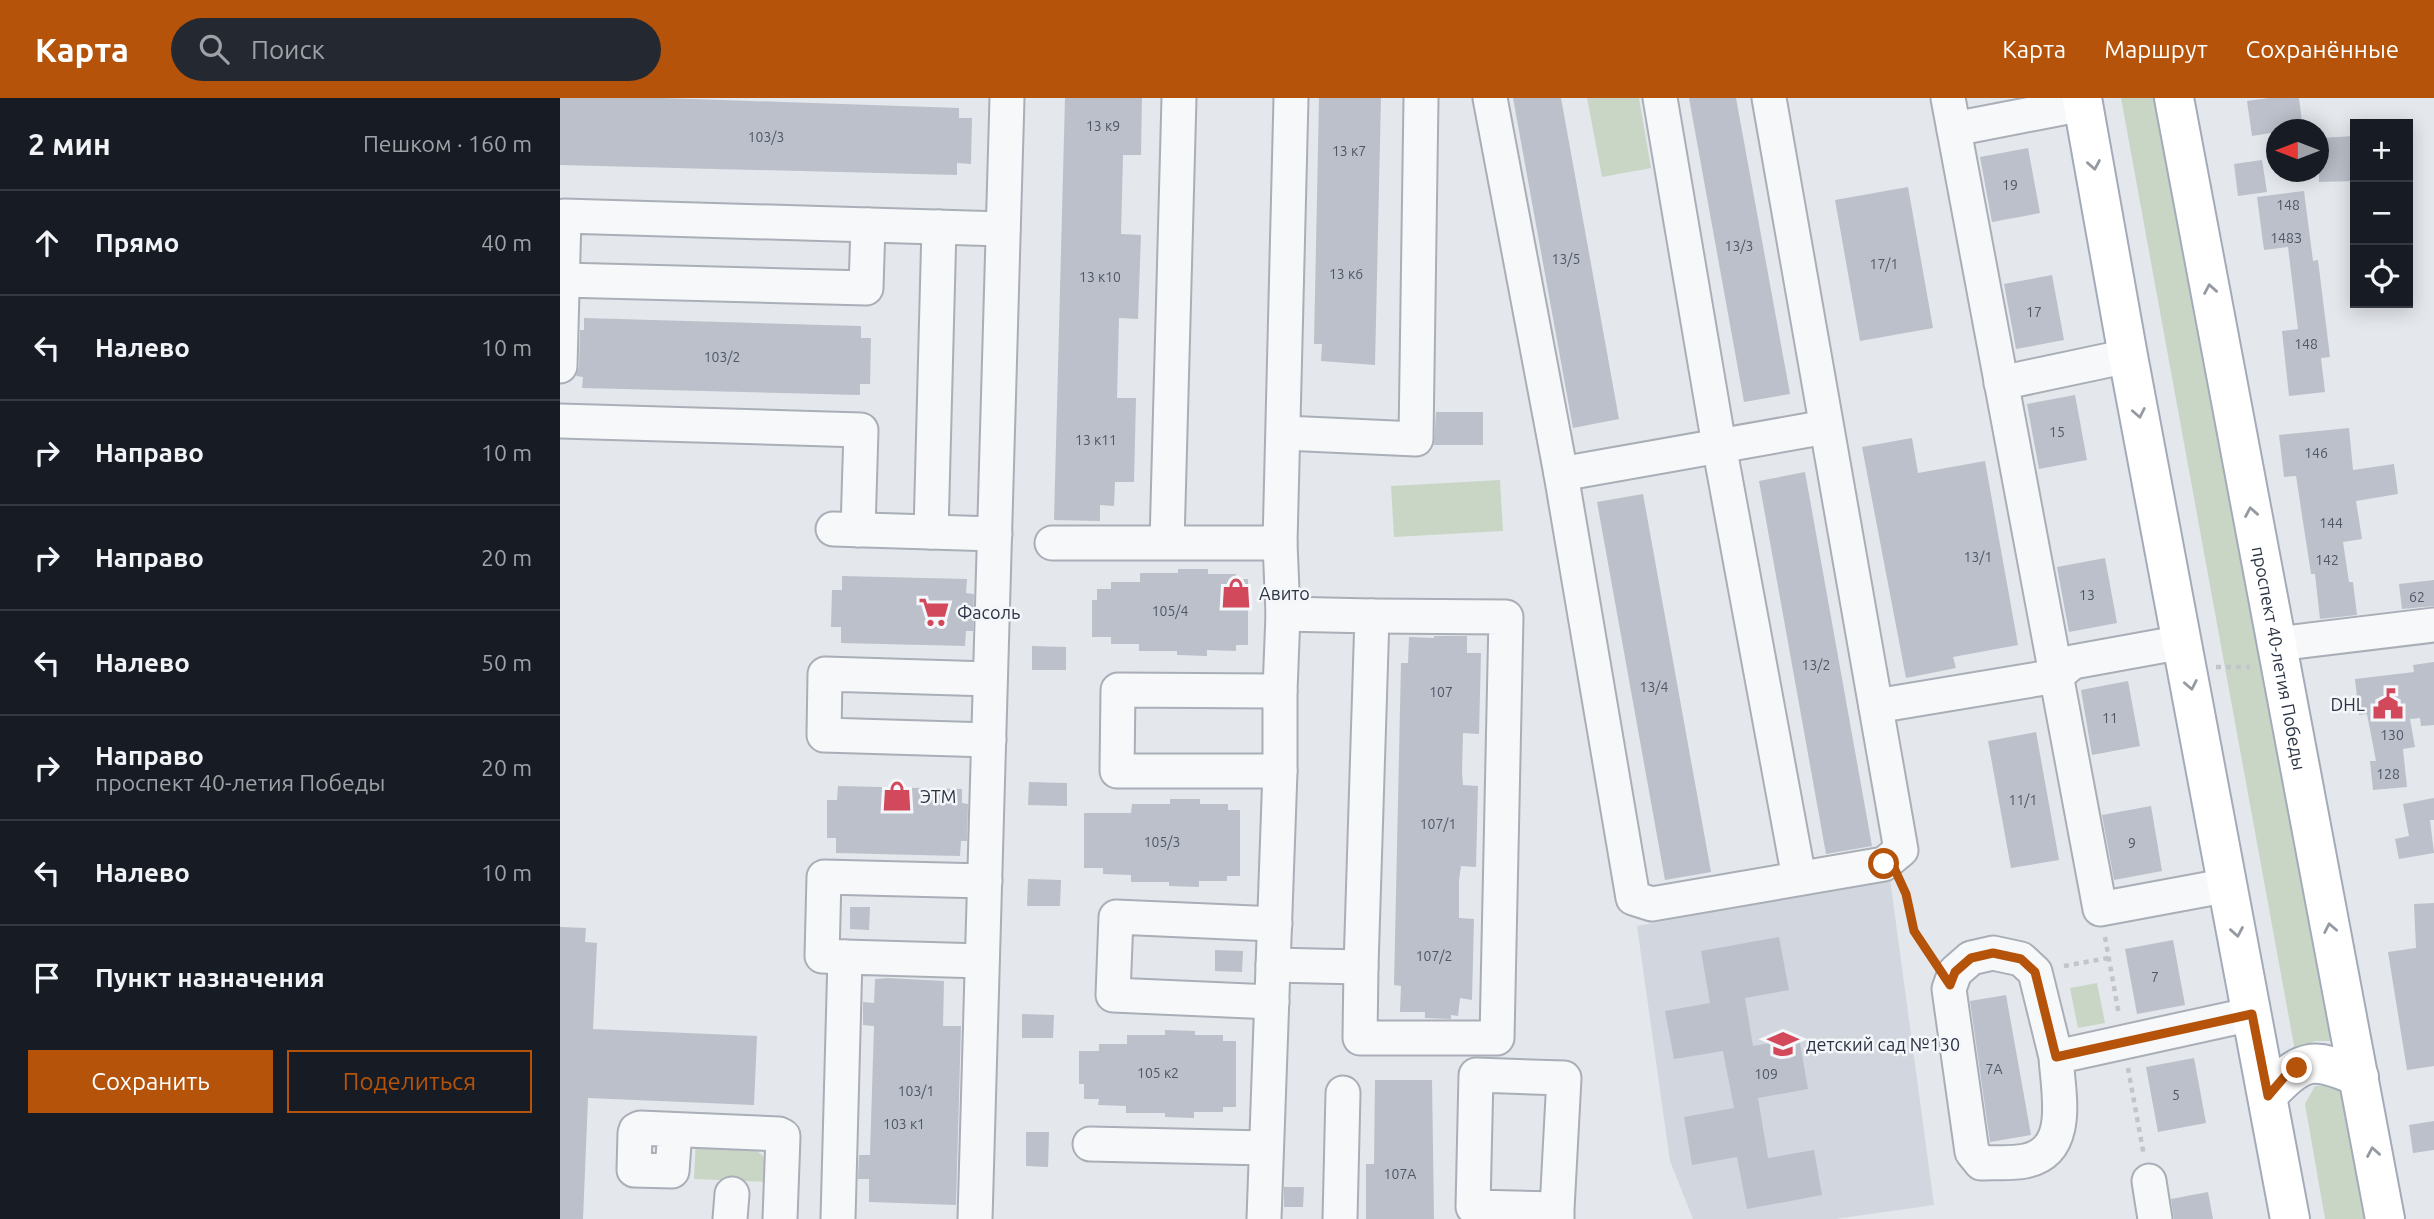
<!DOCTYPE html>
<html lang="ru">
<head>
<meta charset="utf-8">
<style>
  :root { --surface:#171b24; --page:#242831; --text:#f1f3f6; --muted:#9ea1a6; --line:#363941; --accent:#b45309 }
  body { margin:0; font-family:Ubuntu,sans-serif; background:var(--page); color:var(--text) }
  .controls { position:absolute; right:21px; top:21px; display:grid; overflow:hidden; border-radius:0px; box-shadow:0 4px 18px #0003 }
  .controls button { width:63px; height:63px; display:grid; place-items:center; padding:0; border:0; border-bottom:2px solid var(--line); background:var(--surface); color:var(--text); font:35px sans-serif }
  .compass { position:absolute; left:1706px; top:21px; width:63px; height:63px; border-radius:50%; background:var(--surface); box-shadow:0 4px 18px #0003; rotate:270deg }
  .stop { position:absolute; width:21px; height:21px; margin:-16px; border:5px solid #b45309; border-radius:50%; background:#fff }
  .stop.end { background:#b45309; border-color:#fff; box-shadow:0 2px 7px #0008 }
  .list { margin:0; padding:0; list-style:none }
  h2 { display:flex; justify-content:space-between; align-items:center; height:91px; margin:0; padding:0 28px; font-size:30px }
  h2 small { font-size:23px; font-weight:400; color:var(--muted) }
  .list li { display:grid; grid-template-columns:46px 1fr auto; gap:21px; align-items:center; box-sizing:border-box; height:105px; padding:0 28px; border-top:2px solid var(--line) }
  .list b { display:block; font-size:26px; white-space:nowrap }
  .list p { margin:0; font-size:23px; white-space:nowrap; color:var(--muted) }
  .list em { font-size:23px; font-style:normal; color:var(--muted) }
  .actions { display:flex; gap:14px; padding:21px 28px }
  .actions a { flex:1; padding:16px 0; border:2px solid var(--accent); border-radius:0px; text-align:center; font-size:24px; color:var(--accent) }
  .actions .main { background:var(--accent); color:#fff }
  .icon { flex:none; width:38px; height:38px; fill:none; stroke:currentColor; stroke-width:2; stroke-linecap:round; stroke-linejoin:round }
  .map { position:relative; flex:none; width:1874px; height:1121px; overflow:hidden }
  header { display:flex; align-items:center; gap:42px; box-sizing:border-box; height:98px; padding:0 35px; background:var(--accent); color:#fff }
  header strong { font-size:33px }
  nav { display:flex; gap:38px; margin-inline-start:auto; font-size:24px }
  .search { width:490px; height:63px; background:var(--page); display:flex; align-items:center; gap:18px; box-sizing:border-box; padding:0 24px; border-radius:38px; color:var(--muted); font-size:26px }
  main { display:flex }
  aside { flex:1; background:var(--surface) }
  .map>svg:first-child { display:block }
  .built { fill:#d2d6de }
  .green { fill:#c9d6c5 }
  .building { fill:#bbc0ca }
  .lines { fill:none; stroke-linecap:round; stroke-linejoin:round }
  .minor-casing { stroke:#a9aeb7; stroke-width:37 }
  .major-casing { stroke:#a3abb8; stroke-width:42 }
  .path { stroke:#c2c5cb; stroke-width:4.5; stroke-dasharray:5 5; stroke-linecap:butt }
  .minor { stroke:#f7f8fa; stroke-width:33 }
  .major { stroke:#fff; stroke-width:38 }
  .oneway { stroke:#959aa2 }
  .route { stroke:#b45309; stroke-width:9 }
  .labels { text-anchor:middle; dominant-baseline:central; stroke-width:5; stroke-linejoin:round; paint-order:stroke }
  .number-label { font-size:14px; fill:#4f5766 }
  .poi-label { font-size:18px; fill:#2b3445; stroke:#f4f6f9; text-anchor:start }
  .street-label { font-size:18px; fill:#2b3445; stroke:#f4f6f9 }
</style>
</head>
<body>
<header>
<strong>Карта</strong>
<div class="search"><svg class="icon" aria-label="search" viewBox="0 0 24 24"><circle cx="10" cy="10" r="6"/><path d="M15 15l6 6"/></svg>Поиск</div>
<nav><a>Карта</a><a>Маршрут</a><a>Сохранённые</a></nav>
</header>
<main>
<aside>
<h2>2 мин<small>Пешком · 160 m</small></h2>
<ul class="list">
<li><svg class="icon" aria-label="ahead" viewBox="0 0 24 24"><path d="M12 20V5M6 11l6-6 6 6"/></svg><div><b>Прямо</b></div><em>40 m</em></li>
<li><svg class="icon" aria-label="left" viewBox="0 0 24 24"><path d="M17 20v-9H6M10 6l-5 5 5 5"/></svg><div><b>Налево</b></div><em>10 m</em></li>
<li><svg class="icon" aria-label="right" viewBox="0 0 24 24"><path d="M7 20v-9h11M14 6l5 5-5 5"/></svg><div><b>Направо</b></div><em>10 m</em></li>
<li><svg class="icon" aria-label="right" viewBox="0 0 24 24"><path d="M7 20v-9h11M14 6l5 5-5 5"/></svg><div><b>Направо</b></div><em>20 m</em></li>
<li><svg class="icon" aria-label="left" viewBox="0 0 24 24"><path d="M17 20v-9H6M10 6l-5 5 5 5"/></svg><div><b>Налево</b></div><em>50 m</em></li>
<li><svg class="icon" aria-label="right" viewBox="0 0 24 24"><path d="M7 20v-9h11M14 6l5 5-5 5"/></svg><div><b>Направо</b><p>проспект 40-летия Победы</p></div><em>20 m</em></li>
<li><svg class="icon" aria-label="left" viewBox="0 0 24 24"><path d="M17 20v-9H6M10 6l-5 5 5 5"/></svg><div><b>Налево</b></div><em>10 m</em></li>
<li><svg class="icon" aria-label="arrive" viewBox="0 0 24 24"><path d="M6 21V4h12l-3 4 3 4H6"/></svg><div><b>Пункт назначения</b></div></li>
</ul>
<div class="actions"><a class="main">Сохранить</a><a>Поделиться</a></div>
</aside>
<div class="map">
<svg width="1874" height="1121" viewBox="0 0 1874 1121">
  <rect width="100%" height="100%" fill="#e4e7ec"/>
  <!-- built -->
  <path class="built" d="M1330,781L1374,1107L1275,1121H1133L1110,1063L1077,828Z"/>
  <!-- green -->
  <g class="green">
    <path d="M1027,0H1079L1091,70L1042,79Z"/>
    <path d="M1561,0H1607L1780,943H1755L1735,953Z"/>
    <path d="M940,382L943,433L834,439L831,388Z"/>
    <path d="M1537,885L1545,925L1518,930L1510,890Z"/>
    <path d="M1755,988H1777L1791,1010L1811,1121H1765L1745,1006Z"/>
    <path d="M136,1041L186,1044L214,1067L213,1084L134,1081Z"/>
  </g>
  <!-- building -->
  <g class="building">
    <path d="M0,0H103L399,10V20H412L411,66L397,65V77L0,67Z"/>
    <path d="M505,0H582L581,57H563L561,136L581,137L578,221L559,220L557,300H576L574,384H555L554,408L540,407V423L494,422Z"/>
    <path d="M759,0H821L815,267L761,263L762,246H754Z"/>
    <path d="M953,0H1001L1059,321L1013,330Z"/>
    <path d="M1129,0H1176L1230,296L1184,304Z"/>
    <path d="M1709,0H1739L1743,32H1717V34L1692,38L1687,3Z"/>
    <path d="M1795,38V83L1759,84V40Z"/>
    <path d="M1468,50L1480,115L1432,124L1420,59Z"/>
    <path d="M1702,62L1707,94L1678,98L1674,66Z"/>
    <path d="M1348,89L1373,230L1300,243L1275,102Z"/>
    <path d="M1744,93L1753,163L1758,162L1770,259L1761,260L1765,294L1729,298L1722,233L1738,231L1728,149L1704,152L1697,99Z"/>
    <path d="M1492,177L1504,242L1456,251L1444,186Z"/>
    <path d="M24,220L301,228V240H311L310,286H300V297L22,290L23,279L16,278L19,269L20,232H24Z"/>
    <path d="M1515,297L1527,362L1479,371L1467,306Z"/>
    <path d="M876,314H923V347H874Z"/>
    <path d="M1789,330L1793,372L1834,366L1838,396L1796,403L1802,441L1783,444L1789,484H1793L1797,517L1760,521L1755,476H1751L1736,378L1724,379L1719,337Z"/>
    <path d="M1352,340L1358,375L1425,363L1458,547L1393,559L1396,570L1346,580L1302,349Z"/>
    <path d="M1245,374L1312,748L1266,756L1199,383Z"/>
    <path d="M1083,396L1151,774L1105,782L1037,404Z"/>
    <path d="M1545,460L1557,525L1509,534L1497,469Z"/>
    <path d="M618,471H648V476H676V481H688V547H676V553L647,552V558L617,557V553H579V546H551V539H532V502H537V491H551V484H580V475H618Z"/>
    <path d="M282,478L407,481L406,495L414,496L413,533H406L405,548L281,545V529H271L272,492H282Z"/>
    <path d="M1874,482V508L1842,511L1839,486Z"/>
    <path d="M874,538H907V555H921L919,636L903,635L902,674L903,687L918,688L916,769L901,768L899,782V820L914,821L912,902L900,900L898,918L891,917V921L865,920V914H840L841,888L834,887L841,565H848L849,539L874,540Z"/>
    <path d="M472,548L506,549V572H472Z"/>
    <path d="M1874,564V627L1861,628L1860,620L1850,621L1855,649L1843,651L1847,689L1813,692L1810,663H1816L1807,616L1799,617L1795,581L1854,574L1853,567Z"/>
    <path d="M1568,583L1580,648L1532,657L1521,592Z"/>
    <path d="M1476,634L1499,762L1451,770L1428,643Z"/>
    <path d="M469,684L507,685V708L468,707Z"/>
    <path d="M278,688L402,691V705L408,706L407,743H401L400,758L276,755V740H267V702H277Z"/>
    <path d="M1874,700V722H1870L1874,755L1839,761L1835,741L1849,738L1843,706Z"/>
    <path d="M610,701H640V706H668V712H680V778H667V783H639V789L609,788V784H571V777L543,776V770H524V715H571L572,706H610Z"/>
    <path d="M1591,708L1602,773L1554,782L1542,717Z"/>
    <path d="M468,781L501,782L500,808H467Z"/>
    <path d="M1874,805V968L1847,972L1828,854L1856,850L1854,806Z"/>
    <path d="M290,809H310L309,832L290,831Z"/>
    <path d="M0,829L26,830L25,844L37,845L33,931L197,938L194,1007L28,1000L23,1121H0Z"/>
    <path d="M1219,839L1229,892L1185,900L1193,948L1239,940L1248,991L1198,1000L1208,1060L1254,1052L1262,1097L1187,1111L1177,1059L1132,1067L1124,1019L1174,1010L1163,953L1114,961L1105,913L1150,905L1141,853Z"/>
    <path d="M1613,842L1625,907L1577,916L1565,851Z"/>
    <path d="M655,852L683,853L682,874L655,873Z"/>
    <path d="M328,880L384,883L383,928H401L396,1107L309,1104V1081H298L299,1057H310L314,928L303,927V904L314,905L315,881Z"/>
    <path d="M1446,897L1471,1037L1430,1044L1410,903Z"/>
    <path d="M462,916L494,917L493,940H462Z"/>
    <path d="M605,932L635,933V937H663V943H676V1009H663V1014H634V1020L605,1019V1015H566V1008L538,1007L539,1001H524V986H519V953H539V946H567V937H605Z"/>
    <path d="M1634,960L1646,1025L1598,1034L1586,969Z"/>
    <path d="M815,982H872L874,1121H806V1066H814Z"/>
    <path d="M1874,1023V1052L1853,1055L1849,1027Z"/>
    <path d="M466,1034H489L488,1069L466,1068Z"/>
    <path d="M724,1089H744L743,1109H724Z"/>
    <path d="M1648,1094L1653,1121H1614L1611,1101Z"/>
  </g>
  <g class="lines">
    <!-- minor casing -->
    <g class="minor-casing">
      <g id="minor">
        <path d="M930,0L1001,376L1073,800L1092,806L1324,766L1341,752L1209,0"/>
        <path d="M1100,0L1159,347L1239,780"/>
        <path d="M1388,0L1540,811L1669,787"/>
        <path d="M1394,31L1523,6"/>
        <path d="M3,182L306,190L308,127"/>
        <path d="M0,268L4,118L443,131"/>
        <path d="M1441,285L1568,258"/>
        <path d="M0,323L301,332L298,432"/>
        <path d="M724,335L856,341L861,0"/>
        <path d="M1001,376L1266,329"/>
        <path d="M273,431L435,436"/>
        <path d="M371,434L379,129"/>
        <path d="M607,444L619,0"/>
        <path d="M492,445H720L731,0"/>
        <path d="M1716,546L1874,527"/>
        <path d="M720,593L558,592L557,673H720"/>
        <path d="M1316,608L1496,578L1513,564L1623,544"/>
        <path d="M429,642L264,637L265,576L430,581"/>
        <path d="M285,859L262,858L264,779L425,783"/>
        <path d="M713,867L801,869L812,518L723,516"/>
        <path d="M801,869L800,940H937L946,519L812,518"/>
        <path d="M712,904L553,897L556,819L715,826"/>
        <path d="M1496,959C1498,995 1513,1053 1465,1063C1451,1066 1435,1064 1421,1065L1412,1054L1389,891L1395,874L1411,860L1433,855L1461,861L1475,874L1496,959L1692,916"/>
        <path d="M115,1032L112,1073L74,1072L75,1035L76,1032L80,1030L219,1036L223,1038L220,1121"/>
        <path d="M530,1046L706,1050"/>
        <path d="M1589,1083L1595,1121"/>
        <path d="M170,1121L172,1096"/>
        <path d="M278,1121L285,859L422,863"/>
        <path d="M415,1121L447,0"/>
        <path d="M704,1121L720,673V593L723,516L720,445"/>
        <path d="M780,1121L783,995"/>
        <path d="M997,1121V1111L1004,980L916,977L913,1109L997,1111"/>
      </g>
    </g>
    <!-- major casing -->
    <g class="major-casing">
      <g id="major">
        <path d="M1522,0L1568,258L1730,1121"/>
        <path id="s1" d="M1614,0L1825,1121"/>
        <path d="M1708,997C1742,960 1753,958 1799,979"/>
      </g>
    </g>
    <!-- path -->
    <g class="path">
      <path d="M1656,569H1690"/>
      <path d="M1343,788L1355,833L1371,861"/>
      <path d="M1545,839L1559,917"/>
      <path d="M1504,868L1548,860"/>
      <path d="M1568,970L1584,1058"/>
    </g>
    <!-- minor -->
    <use href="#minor" class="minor"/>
    <!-- major -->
    <use href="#major" class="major"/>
  </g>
  <!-- one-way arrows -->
  <defs><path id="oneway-chevron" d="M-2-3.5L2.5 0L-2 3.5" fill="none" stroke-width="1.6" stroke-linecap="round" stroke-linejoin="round" transform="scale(1.75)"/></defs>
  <g class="oneway">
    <use href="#oneway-chevron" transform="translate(1534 67) rotate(80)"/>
    <use href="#oneway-chevron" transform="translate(1650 191) rotate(-100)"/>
    <use href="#oneway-chevron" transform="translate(1579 315) rotate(79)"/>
    <use href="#oneway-chevron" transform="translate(1691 414) rotate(-100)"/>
    <use href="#oneway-chevron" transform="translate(1631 587) rotate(79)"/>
    <use href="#oneway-chevron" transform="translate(1770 830) rotate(-101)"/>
    <use href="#oneway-chevron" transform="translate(1677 834) rotate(80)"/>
    <use href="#oneway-chevron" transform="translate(1813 1054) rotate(-100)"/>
  </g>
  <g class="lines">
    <!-- route -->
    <path class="route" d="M1324,766L1330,761L1346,796L1354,833L1390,887L1395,874L1411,860L1433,855L1461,861L1475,874L1496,959L1692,916L1708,998L1726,977L1737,970"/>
  </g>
  <!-- icons -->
  <defs>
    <g id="shop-bare" transform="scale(2.415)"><path d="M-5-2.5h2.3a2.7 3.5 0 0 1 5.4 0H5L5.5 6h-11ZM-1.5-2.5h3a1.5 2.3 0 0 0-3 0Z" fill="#d1495b" stroke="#f4f6f9" stroke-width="2.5" paint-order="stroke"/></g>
    <g id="supermarket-bare" transform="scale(2.415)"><path d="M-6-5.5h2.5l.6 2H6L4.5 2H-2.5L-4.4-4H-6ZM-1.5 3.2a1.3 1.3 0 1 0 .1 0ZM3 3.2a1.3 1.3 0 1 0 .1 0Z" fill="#d1495b" stroke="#f4f6f9" stroke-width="2.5" paint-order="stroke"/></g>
    <g id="civic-bare" transform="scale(2.415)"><path d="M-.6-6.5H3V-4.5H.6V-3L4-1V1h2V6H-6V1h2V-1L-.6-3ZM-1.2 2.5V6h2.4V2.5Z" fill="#d1495b" stroke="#f4f6f9" stroke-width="2.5" paint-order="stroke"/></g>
    <g id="school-bare" transform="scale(2.415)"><path d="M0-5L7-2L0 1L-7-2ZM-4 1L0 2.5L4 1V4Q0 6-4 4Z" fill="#d1495b" stroke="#f4f6f9" stroke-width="2.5" paint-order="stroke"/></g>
  </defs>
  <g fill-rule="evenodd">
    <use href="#shop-bare" x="676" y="495"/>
    <use href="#supermarket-bare" x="374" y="514"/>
    <use href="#civic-bare" x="1828" y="606"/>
    <use href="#shop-bare" x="337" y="698"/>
    <use href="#school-bare" x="1223" y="946"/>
  </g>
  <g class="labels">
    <!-- number labels -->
    <g class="number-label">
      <text x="543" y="28">13 к9</text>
      <text x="206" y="39">103/3</text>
      <text x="789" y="53">13 к7</text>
      <text x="1450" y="87">19</text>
      <text x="1728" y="107">148</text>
      <text x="1726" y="140">148З</text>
      <text x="1179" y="148">13/3</text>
      <text x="1006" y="161">13/5</text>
      <text x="1324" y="166">17/1</text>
      <text x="786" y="176">13 к6</text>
      <text x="540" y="179">13 к10</text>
      <text x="1474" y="214">17</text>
      <text x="1746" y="246">148</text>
      <text x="162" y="259">103/2</text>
      <text x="1497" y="334">15</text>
      <text x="536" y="342">13 к11</text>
      <text x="1756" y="355">146</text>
      <text x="1771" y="425">144</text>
      <text x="1418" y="459">13/1</text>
      <text x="1767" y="462">142</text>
      <text x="1527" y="497">13</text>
      <text x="1857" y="499">62</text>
      <text x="610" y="513">105/4</text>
      <text x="1256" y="567">13/2</text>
      <text x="1094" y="589">13/4</text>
      <text x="881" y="594">107</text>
      <text x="1550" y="620">11</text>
      <text x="1832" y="637">130</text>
      <text x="1828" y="676">128</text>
      <text x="1463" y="702">11/1</text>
      <text x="878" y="726">107/1</text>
      <text x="602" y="744">105/3</text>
      <text x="1572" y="745">9</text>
      <text x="874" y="858">107/2</text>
      <text x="1595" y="879">7</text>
      <text x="1434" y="971">7А</text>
      <text x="598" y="975">105 к2</text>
      <text x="1206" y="976">109</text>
      <text x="356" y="993">103/1</text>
      <text x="1616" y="997">5</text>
      <text x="344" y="1026">103 к1</text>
      <text x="840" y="1076">107А</text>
    </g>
    <!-- poi labels -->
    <g class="poi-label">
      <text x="699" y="495">Авито</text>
      <text x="397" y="514">Фасоль</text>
      <text x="1805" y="606" text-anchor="end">DHL</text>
      <text x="360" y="698">ЭТМ</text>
      <text x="1246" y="946">детский сад №130</text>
    </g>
    <!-- street labels -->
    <g class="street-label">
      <text stroke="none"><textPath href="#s1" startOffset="570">проспект 40-летия Победы</textPath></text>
    </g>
  </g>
</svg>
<div class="controls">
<button>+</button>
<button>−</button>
<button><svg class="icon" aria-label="locate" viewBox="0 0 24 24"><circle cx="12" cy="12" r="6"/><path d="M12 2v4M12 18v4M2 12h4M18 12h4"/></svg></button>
</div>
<svg class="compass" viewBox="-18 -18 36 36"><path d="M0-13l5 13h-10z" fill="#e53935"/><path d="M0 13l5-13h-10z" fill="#9ea1a6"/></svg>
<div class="stop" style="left:1324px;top:766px"></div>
<div class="stop end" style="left:1737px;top:970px"></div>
</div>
</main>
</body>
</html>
